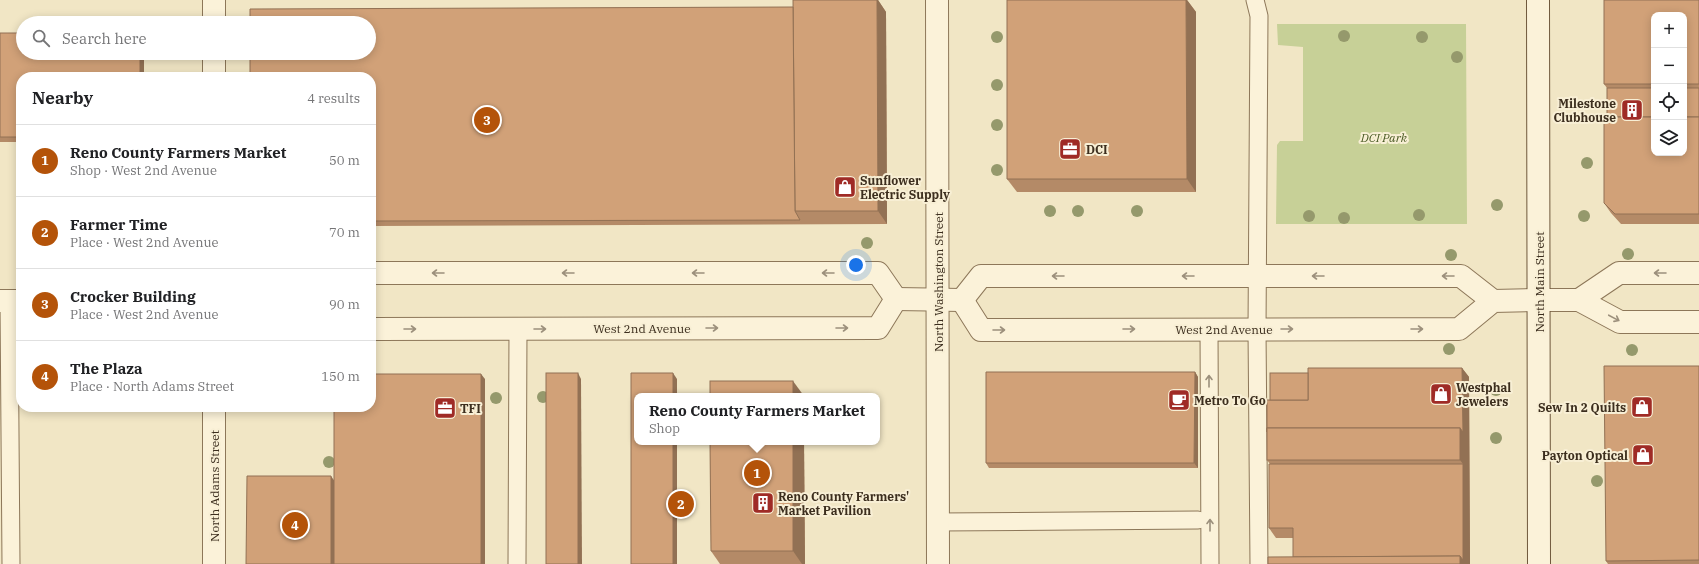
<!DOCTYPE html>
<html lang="en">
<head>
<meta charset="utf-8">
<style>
  :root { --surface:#fff; --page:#f2f2f2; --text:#202124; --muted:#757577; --line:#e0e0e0; --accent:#b45309 }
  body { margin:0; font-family:"IBM Plex Serif",serif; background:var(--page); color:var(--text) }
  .controls { position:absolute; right:12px; top:12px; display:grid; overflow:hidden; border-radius:8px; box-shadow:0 2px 10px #0003 }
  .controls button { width:36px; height:36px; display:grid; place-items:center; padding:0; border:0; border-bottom:1px solid var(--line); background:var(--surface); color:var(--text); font:20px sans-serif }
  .you { position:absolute; left:856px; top:265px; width:14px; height:14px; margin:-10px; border:3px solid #fff; border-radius:50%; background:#1a73e8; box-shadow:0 0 0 6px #1a73e833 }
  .badge { display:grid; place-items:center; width:26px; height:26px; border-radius:50%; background:var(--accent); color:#fff; font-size:13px; font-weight:700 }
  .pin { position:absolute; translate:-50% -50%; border:2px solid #fff; box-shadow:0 1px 4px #0006 }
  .popup { position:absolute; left:634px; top:393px; width:246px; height:52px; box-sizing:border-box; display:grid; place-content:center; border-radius:8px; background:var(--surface); filter:drop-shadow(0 1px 3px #0005); font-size:13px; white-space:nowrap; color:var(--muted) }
  .popup b { font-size:15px; color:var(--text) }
  .popup::after { content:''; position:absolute; left:50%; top:100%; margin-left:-8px; border:8px solid transparent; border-top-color:var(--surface) }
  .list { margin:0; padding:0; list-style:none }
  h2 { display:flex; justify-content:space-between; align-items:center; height:52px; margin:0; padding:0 16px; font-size:17px }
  h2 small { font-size:13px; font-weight:400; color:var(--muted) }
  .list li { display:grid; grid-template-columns:26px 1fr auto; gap:12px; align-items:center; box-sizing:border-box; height:72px; padding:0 16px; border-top:1px solid var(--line) }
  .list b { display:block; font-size:15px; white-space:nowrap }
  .list p { margin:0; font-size:13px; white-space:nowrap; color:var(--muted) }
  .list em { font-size:13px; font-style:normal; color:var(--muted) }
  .icon { flex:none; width:22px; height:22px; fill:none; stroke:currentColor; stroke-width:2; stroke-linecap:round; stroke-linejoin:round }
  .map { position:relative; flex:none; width:1699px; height:564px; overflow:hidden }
  .search { position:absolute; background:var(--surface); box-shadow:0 2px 10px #0003; left:16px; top:16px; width:360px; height:44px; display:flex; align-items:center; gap:10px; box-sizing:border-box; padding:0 14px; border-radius:22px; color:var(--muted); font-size:15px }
  .panel { position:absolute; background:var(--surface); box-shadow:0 2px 10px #0003; left:16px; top:72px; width:360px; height:340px; border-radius:16px }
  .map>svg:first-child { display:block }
  .green { fill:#c7d097 }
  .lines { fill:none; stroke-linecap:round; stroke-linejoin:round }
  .service-casing { stroke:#8d7759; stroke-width:19 }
  .minor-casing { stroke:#8d7759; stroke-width:24 }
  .tertiary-casing { stroke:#8d7759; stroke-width:24 }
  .secondary-casing { stroke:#6f583c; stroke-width:24 }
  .service { stroke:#fbf2d9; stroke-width:17 }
  .minor { stroke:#fbf2d9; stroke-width:22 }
  .tertiary { stroke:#fbf2d9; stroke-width:22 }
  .secondary { stroke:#fbf2d9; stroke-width:22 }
  .tree { fill:#95996c }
  .wall { fill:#b48a67; fill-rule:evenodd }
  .shaded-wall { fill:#927154 }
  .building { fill:#d1a178; stroke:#927154 }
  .oneway { stroke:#9c907c }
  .labels { text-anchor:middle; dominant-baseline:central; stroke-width:4; stroke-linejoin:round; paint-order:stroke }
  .poi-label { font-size:12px; font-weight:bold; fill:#3c2e1e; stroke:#f8efd5; text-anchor:start }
  .park-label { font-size:12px; font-style:italic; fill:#4a5a24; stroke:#f8efd5 }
  .street-label { font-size:12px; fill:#3c2e1e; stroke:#f8efd5 }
</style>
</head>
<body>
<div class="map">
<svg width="1699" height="564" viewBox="0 0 1699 564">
  <rect width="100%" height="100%" fill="#f1e6c5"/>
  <!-- green -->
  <path class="green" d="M1277,24H1466L1467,224H1276L1277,145L1280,141H1303V47L1278,45Z"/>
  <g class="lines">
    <!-- service casing -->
    <g class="service-casing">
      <g id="service">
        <path d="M1255,0L1259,16L1257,330L1259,564"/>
        <path d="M9,301L11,564"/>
        <path d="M1209,329L1210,564"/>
        <path d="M938,522L1198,520"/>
        <path d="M517,564L518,329"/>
      </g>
    </g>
    <!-- minor casing -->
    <g class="minor-casing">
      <g id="minor">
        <path d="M937,0L938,564"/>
        <path d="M1539,300H1579L1620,322H1699"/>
        <path d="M1579,300L1619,273H1699"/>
      </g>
    </g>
    <!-- tertiary casing -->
    <g class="tertiary-casing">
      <g id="tertiary">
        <path d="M214,0V23"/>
        <path d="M214,53V77"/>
        <path d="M371,273H878L896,299"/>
        <path d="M896,299L962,300"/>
        <path d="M962,300L981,330L1459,329L1493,301L1539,300"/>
        <path d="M962,300L981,276H1461L1493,301"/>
        <path d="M0,301H21"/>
        <path d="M371,329L878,328L896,299"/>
        <path d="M214,564V407"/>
      </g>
    </g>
    <!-- secondary casing -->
    <g class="secondary-casing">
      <path id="secondary" d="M1538,0L1539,564"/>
    </g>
    <!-- service -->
    <use href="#service" class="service"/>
    <!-- minor -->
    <use href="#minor" class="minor"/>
    <!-- tertiary -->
    <use href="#tertiary" class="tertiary"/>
    <!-- secondary -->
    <use href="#secondary" class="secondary"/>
  </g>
  <!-- trees -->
  <g class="tree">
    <circle cx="1344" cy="36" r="6"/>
    <circle cx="997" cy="37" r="6"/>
    <circle cx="1422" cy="37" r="6"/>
    <circle cx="1457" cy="57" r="6"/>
    <circle cx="997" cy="85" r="6"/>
    <circle cx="997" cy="125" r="6"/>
    <circle cx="1587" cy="163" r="6"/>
    <circle cx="997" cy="170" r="6"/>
    <circle cx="1497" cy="205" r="6"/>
    <circle cx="1050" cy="211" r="6"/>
    <circle cx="1078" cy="211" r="6"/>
    <circle cx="1137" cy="211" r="6"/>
    <circle cx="1419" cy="215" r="6"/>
    <circle cx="1309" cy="216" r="6"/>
    <circle cx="1584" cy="216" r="6"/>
    <circle cx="1344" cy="218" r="6"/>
    <circle cx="867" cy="243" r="6"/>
    <circle cx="1628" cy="254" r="6"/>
    <circle cx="1451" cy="255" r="6"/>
    <circle cx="1449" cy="349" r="6"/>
    <circle cx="1632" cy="350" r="6"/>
    <circle cx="1496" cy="390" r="6"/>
    <circle cx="543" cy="397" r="6"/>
    <circle cx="496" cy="398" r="6"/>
    <circle cx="1496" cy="438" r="6"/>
    <circle cx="329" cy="462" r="6"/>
    <circle cx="1597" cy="481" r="6"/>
  </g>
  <!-- wall -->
  <g class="wall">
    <path d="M793,0H878L886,12L887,224L371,226V77L793,7Z"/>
    <path d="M1007,0H1187L1196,12V192H1017L1007,179Z"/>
    <path d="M1604,0H1699V224H1621L1611,213L1604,203V117H1607V88L1604,84ZM1654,15H1684V153H1654Z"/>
    <path d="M0,33L23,53H144V77H21V142H0Z"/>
    <path d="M1699,366V564H1608L1606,561Z"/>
    <path d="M1462,368L1469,377L1470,564H1268L1293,557V538H1276L1269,528L1270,464L1267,460V432L1270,400L1308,373Z"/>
    <path d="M1195,372L1198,377V468H989L986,463Z"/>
    <path d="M710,442H804L805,564H720L711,551Z"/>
  </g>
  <!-- shaded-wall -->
  <g class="shaded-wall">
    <path d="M877,0H878L886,12L887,224L878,211Z"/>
    <path d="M1186,0H1187L1196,12V192L1187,179Z"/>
    <rect x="140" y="53" width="4" height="24"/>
    <path d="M1462,368L1469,377L1470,564H1460L1463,464L1460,460V428Z"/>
    <path d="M1195,372L1198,377V468L1194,463Z"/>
    <path d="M578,373L581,379L582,564H578Z"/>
    <path d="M673,373L677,379V396H673Z"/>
    <path d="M481,374L485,379V564H481Z"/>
    <path d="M793,381L804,396H793Z"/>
    <rect x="673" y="442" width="4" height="122"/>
    <path d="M793,442H804L805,564H802L793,551Z"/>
    <path d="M331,476L338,486V564H331Z"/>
  </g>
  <!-- building -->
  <g class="building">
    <path d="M793,0H877L878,211H795Z"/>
    <path d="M1007,0H1186L1187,179H1007Z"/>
    <path d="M1604,0H1699V84H1684V15H1654V84H1604Z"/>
    <path d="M793,7L795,211L800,220L371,221V77H250V53H369V23H250V9Z"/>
    <path d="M0,33H23V53H140V77H21V137H0Z"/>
    <rect x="1607" y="88" width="47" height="29"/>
    <rect x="1684" y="88" width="15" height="29"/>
    <path d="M1604,117H1654V153H1684V117H1699V214H1615L1604,203Z"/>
    <path d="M1604,366H1699V560L1606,561Z"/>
    <path d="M1308,368H1462L1463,432L1460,428H1267V432V400H1308Z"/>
    <path d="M986,372H1195L1194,463H986Z"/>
    <rect x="546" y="373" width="32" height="191"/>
    <path d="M631,373H673V396H637V442H673V564H631Z"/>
    <rect x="1270" y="373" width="38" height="27"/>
    <path d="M371,374H481V564H334V407H371Z"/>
    <rect x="710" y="381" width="83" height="15"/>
    <rect x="1267" y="428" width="193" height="32"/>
    <path d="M710,442H793V551H711Z"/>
    <path d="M1269,464H1463V560L1460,556L1293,557V528H1269Z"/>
    <path d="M247,476H331V564H246Z"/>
    <path d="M1460,556V564H1268V557Z"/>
  </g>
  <!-- one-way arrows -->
  <defs><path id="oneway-shaft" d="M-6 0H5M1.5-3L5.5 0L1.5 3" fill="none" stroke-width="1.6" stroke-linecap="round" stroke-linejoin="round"/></defs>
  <g class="oneway">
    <use href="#oneway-shaft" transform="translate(438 273) rotate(-180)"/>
    <use href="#oneway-shaft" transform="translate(568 273) rotate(-180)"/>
    <use href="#oneway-shaft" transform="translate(698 273) rotate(-180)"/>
    <use href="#oneway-shaft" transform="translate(828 273) rotate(-180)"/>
    <use href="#oneway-shaft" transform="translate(1660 273) rotate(-180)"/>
    <use href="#oneway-shaft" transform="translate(1058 276) rotate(180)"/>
    <use href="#oneway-shaft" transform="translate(1188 276) rotate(180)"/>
    <use href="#oneway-shaft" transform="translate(1318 276) rotate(-180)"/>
    <use href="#oneway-shaft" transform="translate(1448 276) rotate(-180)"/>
    <use href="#oneway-shaft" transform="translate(1614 318) rotate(28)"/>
    <use href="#oneway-shaft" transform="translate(712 328)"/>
    <use href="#oneway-shaft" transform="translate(842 328)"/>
    <use href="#oneway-shaft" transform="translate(410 329)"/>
    <use href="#oneway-shaft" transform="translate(540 329)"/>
    <use href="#oneway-shaft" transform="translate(1129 329)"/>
    <use href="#oneway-shaft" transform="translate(1287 329)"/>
    <use href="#oneway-shaft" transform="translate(1417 329)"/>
    <use href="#oneway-shaft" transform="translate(999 330)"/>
    <use href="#oneway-shaft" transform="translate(1209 381) rotate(-90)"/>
    <use href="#oneway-shaft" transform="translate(1210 525) rotate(-90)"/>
  </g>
  <!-- icons -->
  <defs>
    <g id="building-square" transform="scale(1.15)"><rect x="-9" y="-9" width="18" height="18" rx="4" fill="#9f2b26" stroke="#f8efd5"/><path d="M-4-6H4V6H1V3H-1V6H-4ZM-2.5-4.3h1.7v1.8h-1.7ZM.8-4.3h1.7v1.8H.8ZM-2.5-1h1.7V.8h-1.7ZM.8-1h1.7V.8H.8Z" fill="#fff"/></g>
    <g id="office-square" transform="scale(1.15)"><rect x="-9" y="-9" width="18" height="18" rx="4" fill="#9f2b26" stroke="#f8efd5"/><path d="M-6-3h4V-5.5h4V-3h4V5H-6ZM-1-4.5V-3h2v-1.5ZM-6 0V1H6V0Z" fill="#fff"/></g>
    <g id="shop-square" transform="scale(1.15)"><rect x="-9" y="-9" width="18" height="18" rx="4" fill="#9f2b26" stroke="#f8efd5"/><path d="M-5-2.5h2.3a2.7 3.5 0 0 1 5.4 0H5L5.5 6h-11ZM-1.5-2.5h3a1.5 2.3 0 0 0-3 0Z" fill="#fff"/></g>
    <g id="cafe-square" transform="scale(1.15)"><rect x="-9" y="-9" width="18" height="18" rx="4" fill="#9f2b26" stroke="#f8efd5"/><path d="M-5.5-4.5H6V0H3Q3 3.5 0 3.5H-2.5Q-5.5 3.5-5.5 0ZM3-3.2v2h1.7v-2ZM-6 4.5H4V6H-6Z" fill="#fff"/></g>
  </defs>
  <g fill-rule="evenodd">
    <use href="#building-square" x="1632" y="110"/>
    <use href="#office-square" x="1070" y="149"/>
    <use href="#shop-square" x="845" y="187"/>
    <use href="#shop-square" x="1441" y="394"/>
    <use href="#cafe-square" x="1179" y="400"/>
    <use href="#shop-square" x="1642" y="407"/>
    <use href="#office-square" x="445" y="408"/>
    <use href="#shop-square" x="1643" y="455"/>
    <use href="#building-square" x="763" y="503"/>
  </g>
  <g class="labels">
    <!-- poi labels -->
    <g class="poi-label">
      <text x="1616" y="103" text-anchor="end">Milestone<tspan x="1616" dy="14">Clubhouse</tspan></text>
      <text x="1086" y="149">DCI</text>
      <text x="860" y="180">Sunflower<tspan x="860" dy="14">Electric Supply</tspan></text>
      <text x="1456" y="387">Westphal<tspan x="1456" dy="14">Jewelers</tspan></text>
      <text x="1194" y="400">Metro To Go</text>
      <text x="1626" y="407" text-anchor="end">Sew In 2 Quilts</text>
      <text x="460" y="408">TFI</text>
      <text x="1628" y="455" text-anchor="end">Payton Optical</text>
      <text x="778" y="496">Reno County Farmers'<tspan x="778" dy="14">Market Pavilion</tspan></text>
    </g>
    <!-- park labels -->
    <g class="park-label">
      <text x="1384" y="137">DCI Park</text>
    </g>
    <!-- street labels -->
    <g class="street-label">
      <text transform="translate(938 282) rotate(-90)">North Washington Street</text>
      <text transform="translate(1539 282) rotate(-90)">North Main Street</text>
      <text x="642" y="328">West 2nd Avenue</text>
      <text x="1224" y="329">West 2nd Avenue</text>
      <text transform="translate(214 486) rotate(-90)">North Adams Street</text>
    </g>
  </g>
</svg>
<div class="controls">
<button>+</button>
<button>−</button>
<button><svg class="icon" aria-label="locate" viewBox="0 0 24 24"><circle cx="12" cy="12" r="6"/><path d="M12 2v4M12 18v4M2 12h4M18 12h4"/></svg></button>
<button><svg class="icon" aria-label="layers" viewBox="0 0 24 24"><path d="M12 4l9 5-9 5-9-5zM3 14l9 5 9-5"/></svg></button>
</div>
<div class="you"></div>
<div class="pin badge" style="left:757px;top:473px">1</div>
<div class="popup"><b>Reno County Farmers Market</b>Shop</div>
<div class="pin badge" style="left:681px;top:504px">2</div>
<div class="pin badge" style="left:487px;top:120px">3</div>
<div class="pin badge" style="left:295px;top:525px">4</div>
<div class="search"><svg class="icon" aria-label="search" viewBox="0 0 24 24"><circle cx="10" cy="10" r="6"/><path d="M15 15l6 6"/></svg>Search here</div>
<section class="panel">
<h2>Nearby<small>4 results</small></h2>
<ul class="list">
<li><span class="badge">1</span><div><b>Reno County Farmers Market</b><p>Shop · West 2nd Avenue</p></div><em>50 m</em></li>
<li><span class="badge">2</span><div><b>Farmer Time</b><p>Place · West 2nd Avenue</p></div><em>70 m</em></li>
<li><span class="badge">3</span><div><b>Crocker Building</b><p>Place · West 2nd Avenue</p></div><em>90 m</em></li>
<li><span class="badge">4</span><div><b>The Plaza</b><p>Place · North Adams Street</p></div><em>150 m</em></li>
</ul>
</section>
</div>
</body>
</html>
